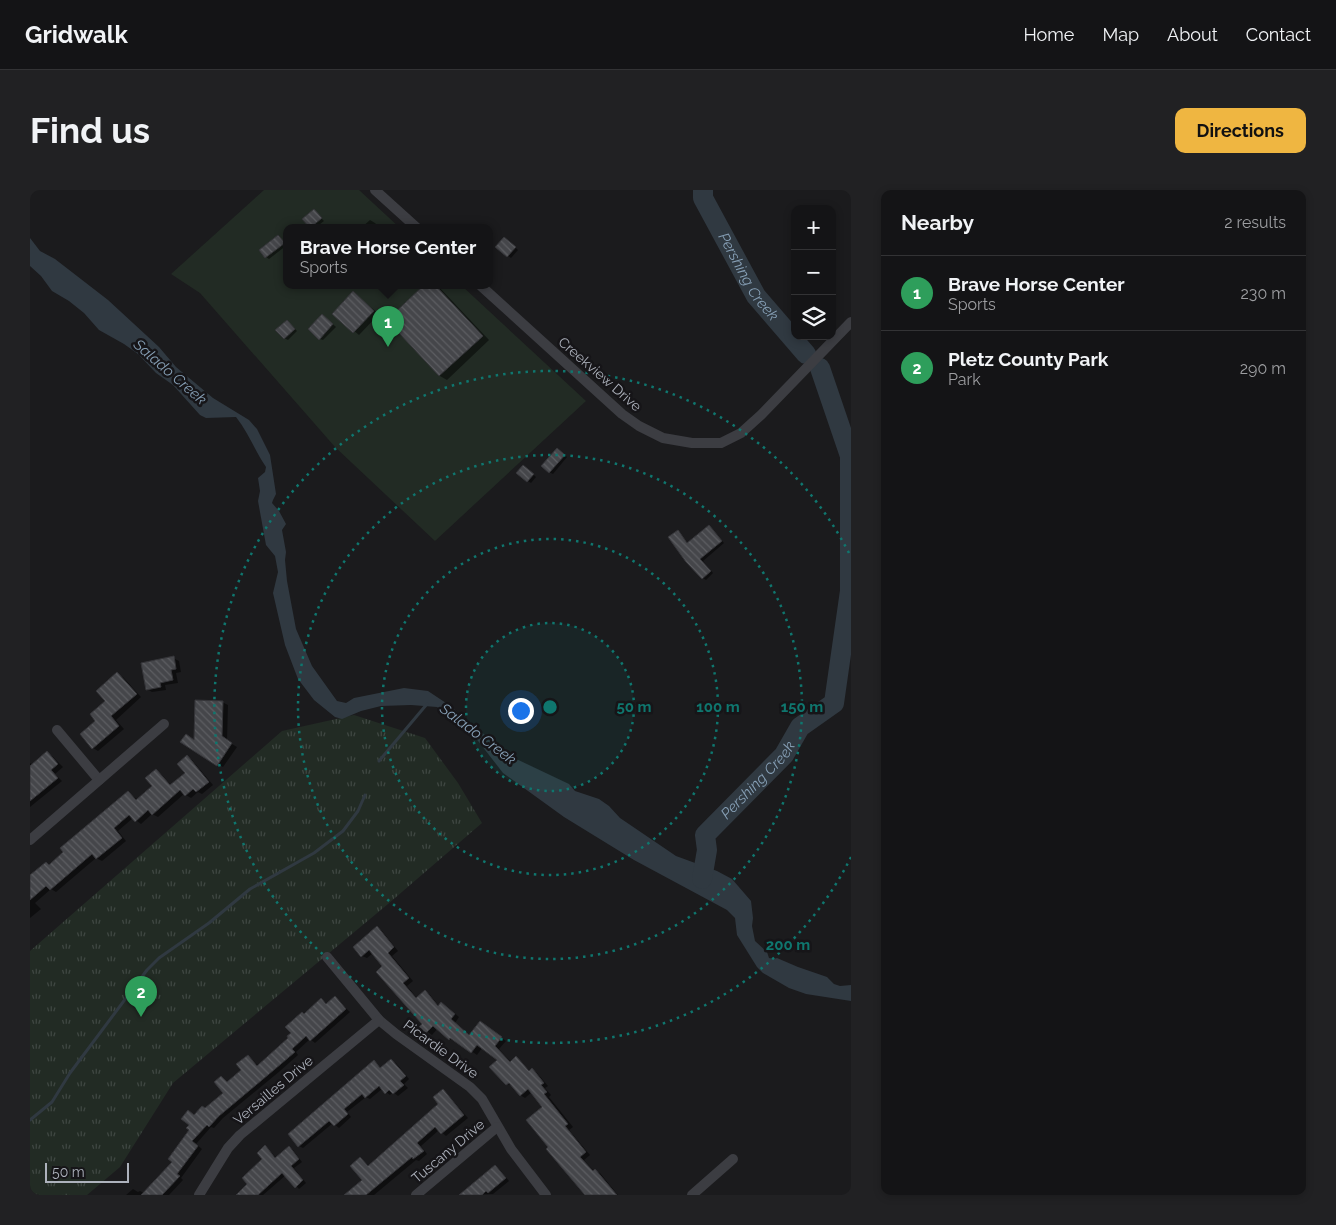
<!DOCTYPE html>
<html lang="en">
<head>
<meta charset="utf-8">
<style>
  :root { --surface:#141416; --page:#212123; --text:#f1f3f6; --muted:#9d9ea1; --line:#333335; --accent:#efb641 }
  body { margin:0; font-family:Raleway,sans-serif; background:var(--page); color:var(--text) }
  .controls { position:absolute; right:15px; top:15px; display:grid; overflow:hidden; border-radius:10px; box-shadow:0 2px 8px #0003 }
  .controls button { width:45px; height:45px; display:grid; place-items:center; padding:0; border:0; border-bottom:1px solid var(--line); background:var(--surface); color:var(--text); font:25px sans-serif }
  .scale { position:absolute; left:15px; bottom:12px; width:84px; box-sizing:border-box; padding-left:5px; border:2px solid #adb2bc; border-top:0; font-size:14px; line-height:18px; white-space:nowrap; color:#adb2bc; -webkit-text-stroke:4px #161518; paint-order:stroke }
  .you { position:absolute; left:490px; top:520px; width:18px; height:18px; margin:-12px; border:4px solid #fff; border-radius:50%; background:#1a73e8; box-shadow:0 0 0 8px #1a73e833 }
  .badge { display:grid; place-items:center; width:32px; height:32px; border-radius:50%; background:var(--accent); color:#fff; font-size:16px; font-weight:700 }
  .pin { position:absolute; translate:-50% -41px; filter:drop-shadow(0 1px 2px #0008) }
  .pin::after { content:''; position:absolute; top:26px; width:18px; height:15px; background:inherit; clip-path:polygon(0 0,100% 0,50% 100%) }
  .popup { position:absolute; left:253px; top:34px; width:210px; height:65px; box-sizing:border-box; display:grid; place-content:center; border-radius:10px; background:var(--surface); filter:drop-shadow(0 1px 4px #0005); font-size:16px; white-space:nowrap; color:var(--muted) }
  .popup b { font-size:19px; color:var(--text) }
  .popup::after { content:''; position:absolute; left:50%; top:100%; margin-left:-10px; border:10px solid transparent; border-top-color:var(--surface) }
  .list { margin:0; padding:0; list-style:none }
  h2 { display:flex; justify-content:space-between; align-items:center; height:65px; margin:0; padding:0 20px; font-size:21px }
  h2 small { font-size:16px; font-weight:400; color:var(--muted) }
  .list li { display:grid; grid-template-columns:32px 1fr auto; gap:15px; align-items:center; box-sizing:border-box; height:75px; padding:0 20px; border-top:1px solid var(--line) }
  .list b { display:block; font-size:19px; white-space:nowrap }
  .list p { margin:0; font-size:16px; white-space:nowrap; color:var(--muted) }
  .list em { font-size:16px; font-style:normal; color:var(--muted) }
  .icon { flex:none; width:28px; height:28px; fill:none; stroke:currentColor; stroke-width:2; stroke-linecap:round; stroke-linejoin:round }
  .map { position:relative; flex:none; width:821px; height:1005px; overflow:hidden; border-radius:10px }
  header { display:flex; align-items:center; gap:30px; box-sizing:border-box; height:70px; padding:0 25px; background:var(--surface); border-bottom:1px solid var(--line) }
  header strong { font-size:24px }
  nav { display:flex; gap:28px; margin-inline-start:auto; font-size:18px }
  .intro { display:flex; align-items:center; justify-content:space-between; box-sizing:border-box; height:120px; padding:0 30px }
  h1 { margin:0; font-size:35px }
  .button { padding:12px 22px; border-radius:10px; background:var(--accent); color:#111; font-size:18px; font-weight:700 }
  main { display:flex; gap:30px; padding:0 30px }
  aside { flex:1; background:var(--surface); border-radius:10px; box-shadow:0 2px 8px #0003 }
  .map>svg:first-child { display:block }
  .grass { fill:#222b24 }
  .park { fill:url(#park-tufts) }
  .water { fill:#303941 }
  .shadow { fill:#0007 }
  .lines { fill:none; stroke-linecap:round; stroke-linejoin:round }
  .stream { stroke:#303941; stroke-width:3 }
  .river { stroke:#303941; stroke-width:20 }
  .building { fill:url(#building-back-hatch); stroke:#353539 }
  .minor { stroke:#3c3d42; stroke-width:10 }
  .ring { fill:none; stroke:#0f766e; stroke-width:2.5; stroke-dasharray:2.5 5 }
  .labels { text-anchor:middle; dominant-baseline:central; stroke-width:5; stroke-linejoin:round; paint-order:stroke }
  .street-label { font-size:14px; fill:#adb2bc; stroke:#161518 }
  .water-label { font-size:15px; font-style:italic; fill:#869fb5; stroke:#161518 }
  .centre { fill:#0f766e; stroke:#161518; stroke-width:2.5 }
  .ring-label { font-size:15px; text-anchor:middle; font-weight:bold; fill:#0f766e; stroke:#161518; stroke-width:5; stroke-linejoin:round; paint-order:stroke }
</style>
</head>
<body>
<header>
<strong>Gridwalk</strong>
<nav><a>Home</a><a>Map</a><a>About</a><a>Contact</a></nav>
</header>
<div class="intro"><h1>Find us</h1><a class="button">Directions</a></div>
<main>
<div class="map">
<svg width="821" height="1005" viewBox="0 0 821 1005">
  <defs>
    <pattern id="park-tufts" width="24" height="20" patternUnits="userSpaceOnUse" patternTransform="scale(1.25)"><rect width="24" height="20" fill="#222b24"/><path d="M3 7l-1-3M5 7V3M7 7l1-3M15 17l-1-3M17 17v-4M19 17l1-3" fill="none" stroke="#3f4742"/></pattern>
    <pattern id="building-back-hatch" width="6" height="6" patternUnits="userSpaceOnUse" patternTransform="scale(1.25)"><rect width="6" height="6" fill="#45464a"/><path d="M-1 5l2 2M0 0l6 6M5-1l2 2" fill="none" stroke="#5d5e62"/></pattern>
  </defs>
  <rect width="100%" height="100%" fill="#1b1b1d"/>
  <!-- grass -->
  <path class="grass" d="M234,0H329L370,38H257V96H432L556,211L405,351L305,257L170,103L141,84Z"/>
  <!-- park -->
  <path class="park" d="M324,525L395,548L428,593L452,633L358,714L143,893L90,977L57,1005H0V761L252,541Z"/>
  <!-- water -->
  <path class="water" d="M0,48L10,61L25,69L78,110L129,157L146,177L183,208L219,230L227,239L240,265L246,304L243,310L242,313L249,321L256,334L252,340L256,362L255,370L257,391L266,439L282,476L307,511L316,513L324,508L374,498L398,501L419,515L480,566L539,594L545,601L569,609L579,616L590,628L646,666L687,681L702,689L721,711L723,728L722,736L725,751L737,762L739,768L744,769L747,768L768,777L797,787L804,794L810,796L821,795V811L776,804L759,798L733,783L727,777L707,745L705,728L697,720L604,670L534,627L473,583L445,547L407,517L381,515L351,516L331,521L312,529L305,527L284,510L268,489L255,455L243,403L248,382L245,366L236,355L228,311L230,301L228,288L235,282L236,277C225,261 218,242 206,227L176,228L170,225L143,195L126,183L108,164L94,154L69,140L54,123L39,111L22,101L11,86L0,76Z"/>
  <!-- shadow -->
  <g class="shadow">
    <path d="M284,21L294,31L285,38H282L280,37Z"/>
    <path d="M340,30L345,33L350,38H331Z"/>
    <path d="M249,46L257,55L239,69L236,67Z"/>
    <path d="M477,50L488,60L481,68L467,57Z"/>
    <path d="M395,96H408L459,150L417,190L410,186L358,130Z"/>
    <path d="M323,103L349,124L329,145L304,124Z"/>
    <path d="M295,127L306,137L293,150L290,149Z"/>
    <path d="M260,134L267,141L258,150L254,148Z"/>
    <path d="M530,261L537,267L523,284L519,282Z"/>
    <path d="M496,278L506,287L501,293L498,291Z"/>
    <path d="M679,336L694,353L673,371L683,383L676,390L673,388L648,342L658,353Z"/>
    <path d="M143,468L149,471L151,482L146,483L148,493L135,495L136,500L122,502L117,499Z"/>
    <path d="M87,484L93,487L111,507L86,530L94,539L68,561L63,558L67,531L77,511Z"/>
    <path d="M192,512L198,515L197,551L207,557L193,577L152,552H166Z"/>
    <path d="M17,563L22,566L33,577L25,584L32,591L0,617V573L3,575Z"/>
    <path d="M157,567L162,570L183,595L172,604L168,602L161,608L154,604L128,627L122,624L111,634L103,628L88,641L96,651L72,671L66,668L26,702L21,699L5,713L11,719L0,728V687L20,676L98,602L108,610L123,596L126,581L131,584L142,596L156,583Z"/>
    <path d="M347,738L352,741L368,761L362,766L383,791L377,796L387,808L395,802L400,805L409,816L412,813L416,816L429,827L425,833L440,846L455,835L476,851L469,859L481,872L486,868L500,881L502,880L507,883L518,896L515,898L521,905L519,907L543,937L539,940L560,965L554,970L564,981L570,983L588,1005H557L520,957L514,917L502,902L495,908L490,905L483,896L477,894L469,870L452,858L447,865L425,850L424,851L419,849L408,838L402,845L391,837L394,834L354,776L343,763L337,768L332,766Z"/>
    <path d="M305,808L320,822L285,853L280,849L266,862L268,865L250,881L193,928L184,938L181,937L166,954L172,959L151,988L153,990L139,1005H96L103,999L108,1002L110,1001L114,1003L144,972L161,940L165,926L194,903L191,887L198,893L213,880L218,866L229,876L260,848L275,825L291,810L298,814Z"/>
    <path d="M362,871L366,873L379,889L374,894L378,898L368,906L363,902L360,905L352,899L340,909L336,907L317,922L321,927L309,938L303,933L273,958L269,956L344,872L352,879Z"/>
    <path d="M413,901L417,904L438,928L416,946L409,940L391,956L397,964L389,971L386,970L344,1005H314L334,991L330,968L339,976L410,914Z"/>
    <path d="M235,957L247,968L259,958L263,960L272,972L264,978L276,993L269,999L256,985L233,1005H208L219,994L234,969Z"/>
    <path d="M465,976L469,979L479,991L463,1004L431,1005Z"/>
  </g>
  <g class="lines">
    <!-- stream -->
    <g class="stream">
      <path d="M349,571L397,514"/>
      <path d="M0,930L22,912L40,883L117,780L129,768L179,733L220,699L284,663L313,641L328,621L335,605"/>
    </g>
    <!-- river -->
    <g class="river">
      <path id="s1" d="M673,0V8L726,106L776,164"/>
      <path id="s2" d="M672,689L677,660L675,645L754,565L770,537L804,513L820,401V266L790,178"/>
    </g>
  </g>
  <!-- building -->
  <g class="building">
    <path d="M284,19L292,28L280,38L272,29Z"/>
    <path d="M248,45L255,53L235,68L229,60Z"/>
    <path d="M474,47L486,57L477,67L465,57Z"/>
    <path d="M393,96H406L453,146L409,186L357,130Z"/>
    <path d="M323,101L344,121L323,143L302,124Z"/>
    <path d="M292,124L303,134L289,150L278,139Z"/>
    <path d="M257,130L265,139L254,149L245,140Z"/>
    <path d="M527,258L535,265L519,283L511,276Z"/>
    <path d="M493,275L504,284L497,292L486,283Z"/>
    <path d="M679,335L692,351L670,369L681,381L672,389L656,372L638,347L648,340L657,353Z"/>
    <path d="M144,466L146,479L141,480L143,490L130,493L131,497L116,500L111,473Z"/>
    <path d="M87,482L107,504L81,526L89,536L62,559L50,544L65,531L60,524L75,511L66,501Z"/>
    <path d="M165,510L193,511L192,546L202,553L187,576L150,552L156,544L164,550Z"/>
    <path d="M17,561L28,574L21,580L28,588L0,611V576Z"/>
    <path d="M157,565L179,592L166,602L163,599L155,606L150,600L122,625L118,620L105,632L99,625L84,638L92,648L66,669L62,664L20,700L16,696L0,710V685L16,672L19,675L33,662L30,658L98,601L106,610L122,596L115,588L126,579L140,595L155,583L147,574Z"/>
    <path d="M347,736L364,757L358,763L379,788L373,793L386,808L395,800L408,816L411,812L425,824L421,829L439,845L450,831L472,847L465,856L480,872L486,866L499,881L502,878L514,893L511,895L517,902L514,904L538,934L535,936L556,962L550,967L563,981L565,979L587,1005H555L516,959L518,957L496,930L512,917L498,899L490,906L479,893L476,895L459,877L467,870L447,855L441,863L420,848L419,850L403,836L396,843L389,837L392,834L346,782L352,776L339,760L331,767L323,757Z"/>
    <path d="M305,806L316,819L280,851L276,846L262,859L265,862L245,879L189,926L179,937L177,935L162,951L168,956L147,984L150,986L132,1005H111L142,972L138,969L159,940L156,938L159,935L151,929L158,920L164,925L172,916L175,918L193,903L184,892L191,886L197,892L211,880L206,874L218,865L227,876L258,848L257,846L261,843L255,837L272,822L274,824L291,808L296,814Z"/>
    <path d="M361,869L376,886L370,891L374,895L363,904L359,900L355,904L349,896L335,908L332,904L314,919L318,924L304,936L299,931L268,957L258,944L344,870L350,878Z"/>
    <path d="M413,899L434,925L411,944L405,937L387,953L394,961L383,969L382,967L336,1005H314L332,990L320,976L330,967L338,976L408,914L403,907Z"/>
    <path d="M235,955L245,968L259,956L269,969L261,976L273,990L265,998L252,983L228,1005H206L217,994L212,988L232,969L227,963Z"/>
    <path d="M465,975L476,988L458,1003L456,1001L452,1005H429Z"/>
  </g>
  <g class="lines">
    <!-- minor -->
    <g class="minor">
      <path d="M345,0L387,38"/>
      <path d="M451,96L592,224L609,236L633,248L662,253H691L711,243L731,225L821,132"/>
      <path d="M27,540L69,590"/>
      <path d="M0,650L134,534"/>
      <path d="M297,767L349,830L366,844L440,897L452,909L481,959L516,1005"/>
      <path d="M169,1005L198,958L210,945L349,830"/>
      <path d="M386,1005L467,937"/>
      <path d="M662,1005L703,969"/>
    </g>
  </g>
  <!-- distance rings -->
  <circle cx="520" cy="517" r="84" fill="#0f766e" fill-opacity=".12"/>
  <g class="ring">
    <circle cx="520" cy="517" r="84"/>
    <circle cx="520" cy="517" r="168"/>
    <circle cx="520" cy="517" r="252"/>
    <path d="M821 667A336 336 0 1 1 821 367"/>
  </g>
  <g class="labels">
    <!-- street labels -->
    <g class="street-label">
      <text transform="translate(570 184) rotate(41)">Creekview Drive</text>
      <text transform="translate(411 859) rotate(36)">Picardie Drive</text>
      <text transform="translate(243 900) rotate(-40)">Versailles Drive</text>
      <text transform="translate(418 961) rotate(-40)">Tuscany Drive</text>
    </g>
    <!-- water labels -->
    <g class="water-label">
      <text stroke="none"><textPath href="#s1" startOffset="99">Pershing Creek</textPath></text>
      <text transform="translate(140 182) rotate(41)">Salado Creek</text>
      <text transform="translate(448 544) rotate(37)">Salado Creek</text>
      <text stroke="none"><textPath href="#s2" startOffset="121">Pershing Creek</textPath></text>
    </g>
  </g>
  <circle cx="520" cy="517" r="8" class="centre"/>
  <g class="ring-label">
    <text x="604" y="522">50 m</text>
    <text x="688" y="522">100 m</text>
    <text x="772" y="522">150 m</text>
    <text x="758" y="760">200 m</text>
  </g>
</svg>
<div class="controls">
<button>+</button>
<button>−</button>
<button><svg class="icon" aria-label="layers" viewBox="0 0 24 24"><path d="M12 4l9 5-9 5-9-5zM3 14l9 5 9-5"/></svg></button>
</div>
<div class="scale">50 m</div>
<div class="you"></div>
<div class="pin badge" style="left:358px;top:157px;background:#2e9e5b">1</div>
<div class="popup"><b>Brave Horse Center</b>Sports</div>
<div class="pin badge" style="left:111px;top:827px;background:#2e9e5b">2</div>
</div>
<aside>
<h2>Nearby<small>2 results</small></h2>
<ul class="list">
<li><span class="badge" style="background:#2e9e5b">1</span><div><b>Brave Horse Center</b><p>Sports</p></div><em>230 m</em></li>
<li><span class="badge" style="background:#2e9e5b">2</span><div><b>Pletz County Park</b><p>Park</p></div><em>290 m</em></li>
</ul>
</aside>
</main>
</body>
</html>
